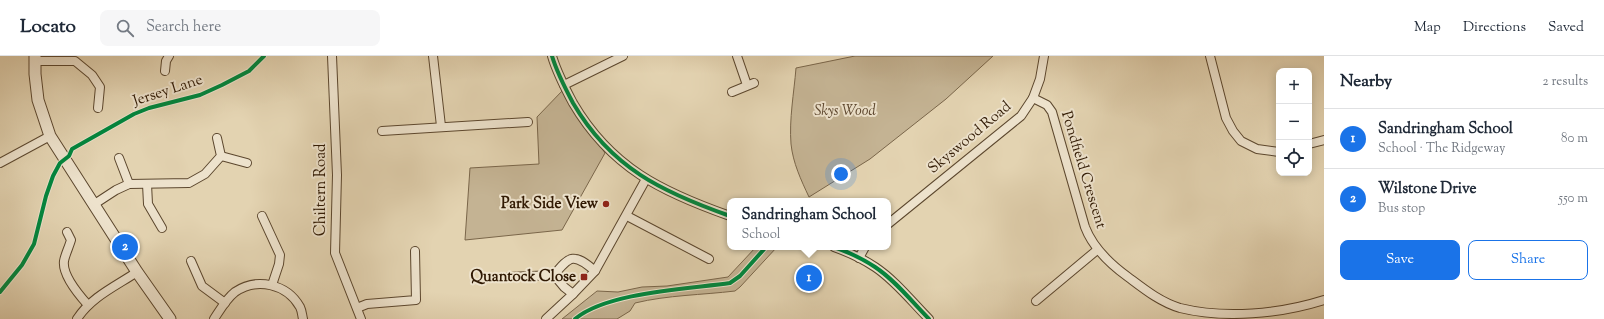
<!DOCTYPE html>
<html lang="en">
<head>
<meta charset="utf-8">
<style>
  :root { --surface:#fff; --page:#f6f6f7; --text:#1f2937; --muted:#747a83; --line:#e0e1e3; --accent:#1a73e8 }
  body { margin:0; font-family:"Sorts Mill Goudy",serif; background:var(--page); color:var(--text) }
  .controls { position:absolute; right:12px; top:12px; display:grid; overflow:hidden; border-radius:8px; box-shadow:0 2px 10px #0003 }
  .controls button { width:36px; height:36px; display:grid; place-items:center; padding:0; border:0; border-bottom:1px solid var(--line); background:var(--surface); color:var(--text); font:20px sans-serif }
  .you { position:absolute; left:841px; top:118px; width:14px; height:14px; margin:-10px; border:3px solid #fff; border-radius:50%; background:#1a73e8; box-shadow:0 0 0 6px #1a73e833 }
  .badge { display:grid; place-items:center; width:26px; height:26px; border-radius:50%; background:var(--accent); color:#fff; font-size:13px; font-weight:700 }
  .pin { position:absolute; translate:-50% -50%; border:2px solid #fff; box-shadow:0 1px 4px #0006 }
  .popup { position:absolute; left:727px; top:142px; width:164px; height:52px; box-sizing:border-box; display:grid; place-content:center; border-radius:8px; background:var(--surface); filter:drop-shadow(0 1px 3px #0005); font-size:13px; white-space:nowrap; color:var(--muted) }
  .popup b { font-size:15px; color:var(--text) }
  .popup::after { content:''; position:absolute; left:50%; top:100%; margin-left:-8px; border:8px solid transparent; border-top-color:var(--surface) }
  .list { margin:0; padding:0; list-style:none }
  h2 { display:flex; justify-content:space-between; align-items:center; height:52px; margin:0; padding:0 16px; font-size:17px }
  h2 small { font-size:13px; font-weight:400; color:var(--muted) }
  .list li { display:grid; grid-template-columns:26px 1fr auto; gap:12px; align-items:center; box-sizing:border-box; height:60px; padding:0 16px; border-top:1px solid var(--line) }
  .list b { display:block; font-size:15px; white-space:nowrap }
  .list p { margin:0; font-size:13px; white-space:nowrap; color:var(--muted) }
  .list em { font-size:13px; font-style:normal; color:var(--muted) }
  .actions { display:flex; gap:8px; padding:12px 16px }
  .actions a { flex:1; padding:9px 0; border:1px solid var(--accent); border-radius:8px; text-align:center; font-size:14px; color:var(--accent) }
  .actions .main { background:var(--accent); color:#fff }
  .icon { flex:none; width:22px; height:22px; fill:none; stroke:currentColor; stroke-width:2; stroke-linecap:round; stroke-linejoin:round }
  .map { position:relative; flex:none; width:1324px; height:263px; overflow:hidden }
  header { display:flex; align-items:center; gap:24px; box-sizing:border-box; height:56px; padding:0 20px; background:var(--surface); border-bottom:1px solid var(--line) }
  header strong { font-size:19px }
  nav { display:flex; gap:22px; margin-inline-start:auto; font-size:14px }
  .search { width:280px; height:36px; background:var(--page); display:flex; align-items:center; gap:10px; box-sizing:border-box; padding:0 14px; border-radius:8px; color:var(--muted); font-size:15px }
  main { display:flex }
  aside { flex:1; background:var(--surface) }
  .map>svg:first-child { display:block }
  .green { fill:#c4b393; stroke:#7a664a }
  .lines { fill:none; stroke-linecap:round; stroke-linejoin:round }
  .minor-casing { stroke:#5c472e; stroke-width:10 }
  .tertiary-casing { stroke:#5c472e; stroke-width:13 }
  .minor { stroke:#ede2cc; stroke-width:8 }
  .tertiary { stroke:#ede2cc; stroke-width:11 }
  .cycleway-casing { stroke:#ede2cc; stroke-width:6 }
  .cycleway { stroke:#00873e; stroke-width:4 }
  .poi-dot { fill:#8f2418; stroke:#ede2cc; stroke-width:1.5 }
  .labels { text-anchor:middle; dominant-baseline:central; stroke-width:4; stroke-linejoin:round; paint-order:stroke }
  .street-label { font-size:15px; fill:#2f1802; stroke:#ede2cc }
  .park-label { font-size:15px; font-style:italic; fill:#5c462e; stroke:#ede2cc }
  .poi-label { font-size:15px; font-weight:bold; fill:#2f1802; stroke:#ede2cc; text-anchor:end }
</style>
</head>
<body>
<header>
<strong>Locato</strong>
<div class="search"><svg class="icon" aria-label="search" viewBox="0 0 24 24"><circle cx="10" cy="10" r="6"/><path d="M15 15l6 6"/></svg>Search here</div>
<nav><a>Map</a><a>Directions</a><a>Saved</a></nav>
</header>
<main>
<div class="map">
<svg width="1324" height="263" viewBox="0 0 1324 263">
  <rect width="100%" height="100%" fill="#e3d3b1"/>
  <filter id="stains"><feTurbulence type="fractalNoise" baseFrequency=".005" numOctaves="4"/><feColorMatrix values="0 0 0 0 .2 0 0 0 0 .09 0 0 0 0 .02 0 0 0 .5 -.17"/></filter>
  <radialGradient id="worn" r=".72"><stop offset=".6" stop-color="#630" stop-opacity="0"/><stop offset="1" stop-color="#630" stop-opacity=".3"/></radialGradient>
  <!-- green -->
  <g class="green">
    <path d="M855,0H993L946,43L870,103L809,141C801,124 793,107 791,88C789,63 794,37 796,12Z"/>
    <path d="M563,34L605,97L562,174L465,184L470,112L539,108L537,61Z"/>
    <path d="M756,191H777L740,231L735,235C702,239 668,239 635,247L630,255L617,263H562L597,235L618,236L642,231L667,230L728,221Z"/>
  </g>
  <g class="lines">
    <!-- minor casing -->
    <g class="minor-casing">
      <g id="minor">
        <path d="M332,0L337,119L335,197L361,263"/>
        <path d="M433,0L441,70"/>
        <path d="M552,0C557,17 565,32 573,47C611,112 662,136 730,160"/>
        <path d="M737,0L747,29"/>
        <path d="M1210,0L1226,62L1233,75L1241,85L1257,93L1279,96"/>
        <path d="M34,5H75L92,19L100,31L98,52"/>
        <path d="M165,15L166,5L169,0"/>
        <path d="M564,29L623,0"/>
        <path d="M732,36L754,27"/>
        <path d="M1033,42L1047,49L1052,56L1085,171C1093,192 1110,208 1128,221C1144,233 1160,246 1180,252C1225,263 1280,258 1324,244"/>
        <path d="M382,75L528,66"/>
        <path d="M1309,88L1324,84"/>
        <path d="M221,100L247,107"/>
        <path d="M119,102L129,128"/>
        <path d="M0,107L50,80"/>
        <path d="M147,128L148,148L162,172"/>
        <path d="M93,149L116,134L129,128L189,127L205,118L221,100L217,82"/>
        <path d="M262,160L280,199L279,208L272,229"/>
        <path d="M627,160L709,203"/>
        <path d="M888,168L1021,60L1033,42L1040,23L1044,0"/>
        <path d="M67,176L71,184C69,191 65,199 64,205C62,219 79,239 88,249"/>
        <path d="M834,191C848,196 863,203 875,211C896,225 912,246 929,263"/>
        <path d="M859,202L865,191"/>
        <path d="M191,205L202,230L225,247"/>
        <path d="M508,221L554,219"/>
        <path d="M573,238L564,231L554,219C570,199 574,197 595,215"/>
        <path d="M1036,245L1097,194"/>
        <path d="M357,252L367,248L416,244L415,195"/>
        <path d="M77,263C91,241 116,230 137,216"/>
        <path d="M214,263C220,254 226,243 235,236C257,221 287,228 300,251C302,255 302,259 303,263"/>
        <path d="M546,263L573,238L595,215L646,123"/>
      </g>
    </g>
    <!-- tertiary casing -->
    <g class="tertiary-casing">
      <path id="tertiary" d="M35,0V18L38,44L50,80L137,216L170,263"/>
    </g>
    <!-- minor -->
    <use href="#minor" class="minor"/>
    <!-- tertiary -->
    <use href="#tertiary" class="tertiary"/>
    <!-- cycleway casing -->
    <g class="cycleway-casing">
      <g id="cycleway">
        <path d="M552,0C557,17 565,32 573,47C611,112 662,136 730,160"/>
        <path d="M834,191C848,196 863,203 875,211C896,225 912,246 929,263"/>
        <path d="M0,236L22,209L34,188L46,140L53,120L60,107L69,100L72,93L134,58L149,52L200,39L222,29L249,15L264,0"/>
        <path d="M575,263C607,236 688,233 730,227L740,220L766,191"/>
      </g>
    </g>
    <!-- cycleway -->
    <use href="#cycleway" class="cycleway"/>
  </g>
  <!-- markers -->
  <g class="poi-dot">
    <circle cx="606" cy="148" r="4"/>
    <rect x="580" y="217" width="8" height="8" rx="2"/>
  </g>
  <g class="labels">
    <!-- street labels -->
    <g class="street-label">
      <text transform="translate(168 35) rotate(-18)">Jersey Lane</text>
      <text transform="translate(970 82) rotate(-40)">Skyswood Road</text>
      <text transform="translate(1083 114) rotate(73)">Pondfield Crescent</text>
      <text transform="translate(321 134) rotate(-90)">Chiltern Road</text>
    </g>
    <!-- park labels -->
    <g class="park-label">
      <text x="845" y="55">Skys Wood</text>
    </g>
    <!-- poi labels -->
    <g class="poi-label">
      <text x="598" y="148">Park Side View</text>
      <text x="576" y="221">Quantock Close</text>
    </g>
  </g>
  <rect width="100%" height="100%" filter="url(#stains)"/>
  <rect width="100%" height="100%" fill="url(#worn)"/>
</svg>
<div class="controls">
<button>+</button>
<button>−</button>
<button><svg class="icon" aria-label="locate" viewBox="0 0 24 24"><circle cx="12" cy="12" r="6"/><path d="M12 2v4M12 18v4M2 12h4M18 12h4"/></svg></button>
</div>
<div class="you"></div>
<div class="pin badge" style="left:809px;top:222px">1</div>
<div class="popup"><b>Sandringham School</b>School</div>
<div class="pin badge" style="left:125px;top:191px">2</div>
</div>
<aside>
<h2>Nearby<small>2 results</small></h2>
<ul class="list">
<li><span class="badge">1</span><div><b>Sandringham School</b><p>School · The Ridgeway</p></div><em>80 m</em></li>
<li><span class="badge">2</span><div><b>Wilstone Drive</b><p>Bus stop</p></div><em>550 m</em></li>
</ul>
<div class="actions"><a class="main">Save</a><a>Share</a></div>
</aside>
</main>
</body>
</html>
